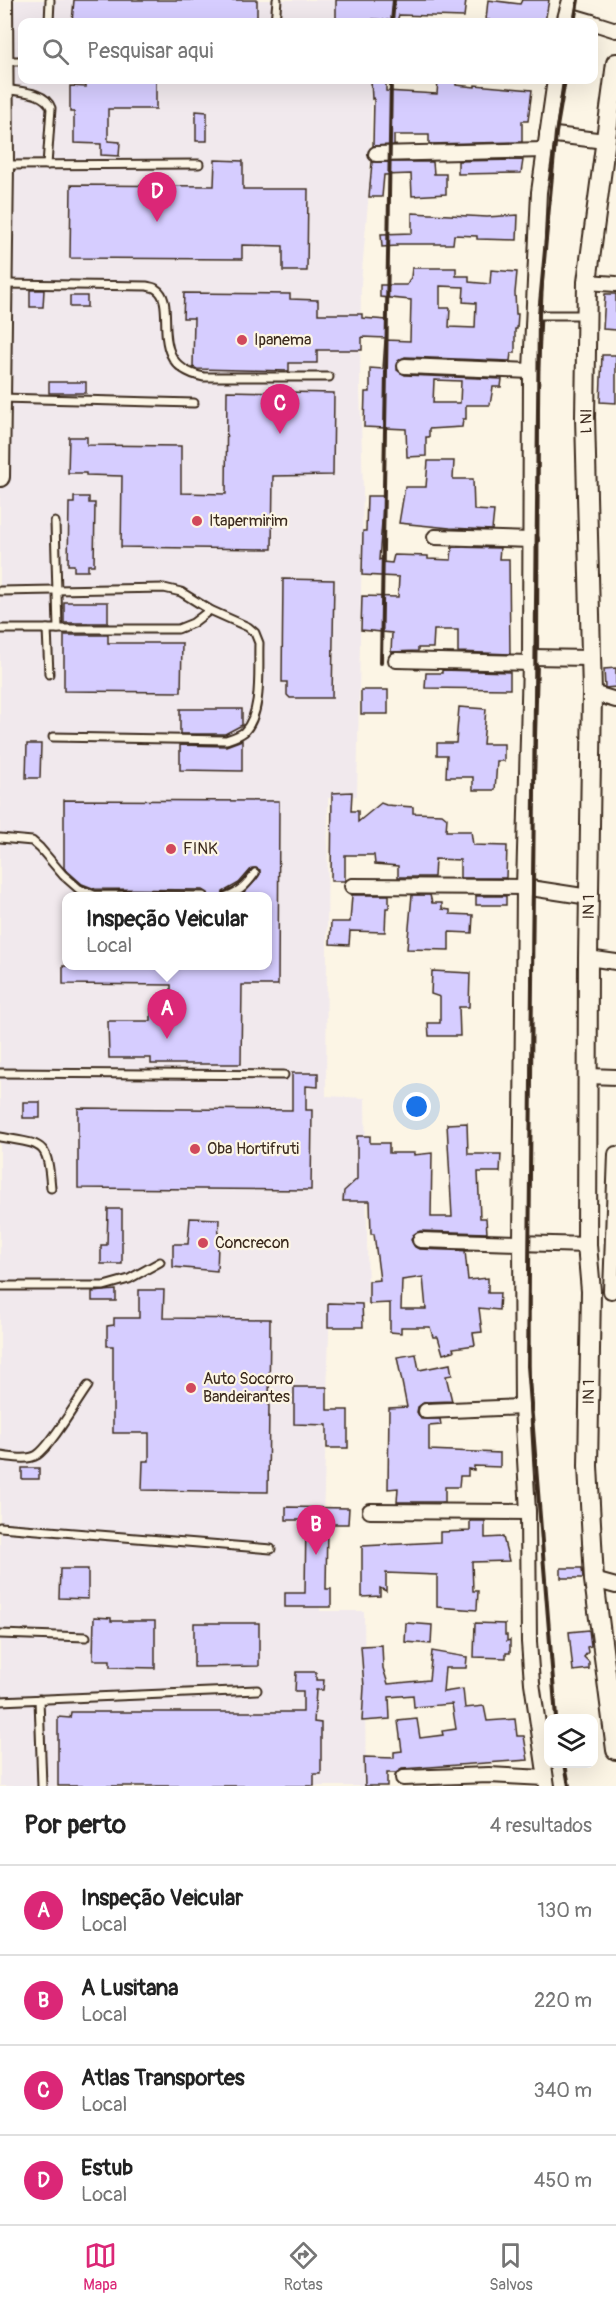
<!DOCTYPE html>
<html lang="pt">
<head>
<meta charset="utf-8">
<style>
  :root { --surface:#fff; --page:#f6f6f6; --text:#222; --muted:#767676; --line:#e0e0e0; --accent:#db2777 }
  body { margin:0; font-family:Pangolin,sans-serif; background:var(--page); color:var(--text) }
  .controls { position:absolute; right:18px; bottom:18px; display:grid; overflow:hidden; border-radius:12px; box-shadow:0 6px 24px #0002 }
  .controls button { width:54px; height:54px; display:grid; place-items:center; padding:0; border:0; border-bottom:2px solid var(--line); background:var(--surface); color:var(--text); font:30px sans-serif }
  .you { position:absolute; left:417px; top:1107px; width:21px; height:21px; margin:-15px; border:4px solid #fff; border-radius:50%; background:#1a73e8; box-shadow:0 0 0 9px #1a73e833 }
  .badge { display:grid; place-items:center; width:39px; height:39px; border-radius:50%; background:var(--accent); color:#fff; font-size:20px; font-weight:700 }
  .pin { position:absolute; translate:-50% -50px; filter:drop-shadow(0 2px 3px #0008) }
  .pin::after { content:''; position:absolute; top:32px; width:21px; height:18px; background:inherit; clip-path:polygon(0 0,100% 0,50% 100%) }
  .popup { position:absolute; left:62px; top:892px; width:210px; height:78px; box-sizing:border-box; display:grid; place-content:center; border-radius:12px; background:var(--surface); filter:drop-shadow(0 2px 4px #0005); font-size:20px; white-space:nowrap; color:var(--muted) }
  .popup b { font-size:22px; color:var(--text) }
  .popup::after { content:''; position:absolute; left:50%; top:100%; margin-left:-12px; border:12px solid transparent; border-top-color:var(--surface) }
  .list { margin:0; padding:0; list-style:none }
  h2 { display:flex; justify-content:space-between; align-items:center; height:78px; margin:0; padding:0 24px; font-size:26px }
  h2 small { font-size:20px; font-weight:400; color:var(--muted) }
  .list li { display:grid; grid-template-columns:39px 1fr auto; gap:18px; align-items:center; box-sizing:border-box; height:90px; padding:0 24px; border-top:2px solid var(--line) }
  .list b { display:block; font-size:22px; white-space:nowrap }
  .list p { margin:0; font-size:20px; white-space:nowrap; color:var(--muted) }
  .list em { font-size:20px; font-style:normal; color:var(--muted) }
  .icon { flex:none; width:33px; height:33px; fill:none; stroke:currentColor; stroke-width:2; stroke-linecap:round; stroke-linejoin:round }
  .map { position:relative; flex:none; width:616px; height:1786px; overflow:hidden }
  .search { position:absolute; background:var(--surface); box-shadow:0 6px 24px #0002; left:18px; right:18px; top:18px; height:66px; display:flex; align-items:center; gap:15px; box-sizing:border-box; padding:0 21px; border-radius:12px; color:var(--muted); font-size:22px }
  .sheet { height:438px; background:var(--surface) }
  nav { display:flex; justify-content:space-around; align-items:center; box-sizing:border-box; height:84px; border-top:2px solid var(--line); background:var(--surface); font-size:16px; color:var(--muted) }
  nav a { display:grid; justify-items:center; gap:3px }
  nav .on { color:var(--accent) }
  .map>svg:first-child { display:block }
  .built { fill:#f1e9ed; fill-rule:evenodd }
  .building { fill:#d6cdff; stroke:#3b2a1e; stroke-width:1.5; fill-rule:evenodd }
  .lines { fill:none; stroke-linecap:round; stroke-linejoin:round }
  .service-casing { stroke:#3b2a1e; stroke-width:11 }
  .minor-casing { stroke:#3b2a1e; stroke-width:18 }
  .tertiary-casing { stroke:#3b2a1e; stroke-width:22 }
  .service { stroke:#fcf5e5; stroke-width:7 }
  .minor { stroke:#fcf5e5; stroke-width:14 }
  .tertiary { stroke:#fcf5e5; stroke-width:18 }
  .rail { stroke:#3b2a1e; stroke-width:4 }
  .poi-dot { fill:#d1495b; stroke:#fcf5e5; stroke-width:2 }
  .labels { text-anchor:middle; dominant-baseline:central; stroke-width:4.5; stroke-linejoin:round; paint-order:stroke }
  .poi-label { font-size:16px; fill:#3b2a1e; stroke:#fcf5e5; text-anchor:start }
  .street-label { font-size:16px; fill:#3b2a1e; stroke:#fcf5e5 }
</style>
</head>
<body>
<div class="map">
<svg width="616" height="1786" viewBox="0 0 616 1786">
  <rect width="100%" height="100%" fill="#fcf5e5"/>
  <filter id="ink" filterUnits="userSpaceOnUse"><feTurbulence type="fractalNoise" baseFrequency=".0167" numOctaves="2"/><feDisplacementMap in="SourceGraphic" scale="12" xChannelSelector="R" yChannelSelector="G"/><feConvolveMatrix kernelMatrix="1 2 1 2 8 2 1 2 1" color-interpolation-filters="sRGB"/></filter>
  <g filter="url(#ink)">
    <!-- built -->
    <path class="built" d="M0,0H373V22H22V80H372L370,179L361,283L360,387L363,491L357,796L328,798L326,1096L365,1098L368,1303H330L320,1611H364L366,1786H0ZM66,896H268V966H66Z"/>
    <!-- building -->
    <g class="building">
      <path d="M74,0H257V22H72Z"/>
      <path d="M336,0H466L464,17L399,15L397,21L373,19V22H336Z"/>
      <path d="M488,0L520,4L522,0H549L545,22H488L489,20H486Z"/>
      <path d="M86,80H156V109H108V141L120,142L119,156L101,155V144L74,143V112H70V86L86,87Z"/>
      <path d="M371,80H386V91L437,94L438,80H456V85L475,87V85L532,90L528,121H522V142L429,144V135H394V145L373,146L374,98L372,99Z"/>
      <path d="M196,111L207,112V141H196Z"/>
      <path d="M215,160L243,161V189H308L307,271H283V246L242,245V259L70,258L71,185L214,186Z"/>
      <path d="M523,160L521,173L458,174V161Z"/>
      <path d="M372,162H433L434,174H446V194L412,196L411,174L384,175L382,197H369Z"/>
      <path d="M412,213L487,217L518,215L517,240L477,239V236L454,235L453,244H397V246L382,247L381,234L412,233Z"/>
      <path d="M412,268H456V276H469V282L490,284L491,270L517,272L515,293L516,314H518L517,329H515V353H511L510,361L405,357L398,361L397,370L405,375L502,379L501,387H493L490,405H466V419H463L462,427L429,429V437H426V456L407,457L406,429L364,427L365,392H370V368L383,369L385,340L410,341L411,300L380,297V285H407L411,277ZM440,286L464,287L463,302L476,303L475,328L449,327L450,308H440ZM434,380L461,381L460,403H433Z"/>
      <path d="M30,290H44L43,307H30Z"/>
      <path d="M184,293L290,294V299L318,300V314H362V318L387,320V338L362,337V350H317V363H289V371L197,369L193,367L194,318H183Z"/>
      <path d="M605,294H616V330L603,329Z"/>
      <rect x="70" y="296" width="17" height="11"/>
      <path d="M602,355H616V403L600,402Z"/>
      <rect x="49" y="382" width="37" height="11"/>
      <path d="M227,391L334,393L333,475L273,476L272,549L121,547L122,476L86,475V473H68L69,437H87V445L181,446V493L226,494Z"/>
      <path d="M428,461H454L453,479H473L474,510L494,511L492,530L450,528L399,523L405,487H426Z"/>
      <path d="M367,496H384L379,560L382,559V562L392,563L394,555L428,556V559L451,560L452,547L500,548L499,559H509L510,654L458,652V630H434L433,648H418V651L391,652L392,633L361,630L362,596L398,597L399,577L362,575L363,531H366Z"/>
      <path d="M74,497H89V503H95L94,565H88V571H74V565H68L69,503H74Z"/>
      <path d="M283,579L334,580L332,698H290L287,695V682H282Z"/>
      <rect x="64" y="602" width="44" height="21"/>
      <path d="M64,635H108V643H182L181,692L64,691Z"/>
      <path d="M616,668V687L605,688L604,669Z"/>
      <path d="M442,670L510,672V689L425,688L426,673H442Z"/>
      <rect x="361" y="690" width="27" height="24"/>
      <path d="M459,707L486,709L483,744H504V761H497L495,790H473V777H446L447,755H437V743H456Z"/>
      <path d="M180,709H242V725L225,734H180Z"/>
      <path d="M242,740V771L180,770V745L226,746Z"/>
      <path d="M27,744H41L40,778H26Z"/>
      <path d="M352,792L351,811H358V822L381,803L386,805L413,807V813L442,814L447,818L446,831H471L473,845L507,846L506,878H460V860L435,859L434,877H398V866L375,864L374,855H345V881H331L332,793Z"/>
      <path d="M64,800L279,801L278,985H242L241,1064H151V1058H109L108,1021H151V1010H171V985L63,984V966H267V897H240L256,880L260,874V870L256,868H252L239,883L223,892L222,897H209L208,893L203,890L95,889L82,884L64,868Z"/>
      <path d="M352,895H389V908H386L385,932L350,931L349,945L330,944L331,922H350Z"/>
      <path d="M412,895H430L432,903H442V909L450,910V914L473,915L472,933L449,932V950L407,949Z"/>
      <rect x="476" y="896" width="30" height="9"/>
      <path d="M432,971L470,973L469,1007H459L460,1036H429L428,1023H440V997L431,994Z"/>
      <path d="M292,1073H318V1087L306,1086V1110H312L311,1190L78,1188V1108L292,1110Z"/>
      <rect x="23" y="1102" width="17" height="16"/>
      <path d="M467,1123L468,1154H501L500,1172H478L480,1218H486L487,1233L420,1231L413,1235L411,1240L415,1247L419,1249L473,1251H465L468,1280L488,1278V1293H500L499,1310L479,1308L482,1332L473,1333L475,1345L453,1348L454,1351L443,1354L438,1337H433L430,1327H401V1333L390,1332V1303L369,1304V1281L380,1280L374,1234H371L370,1201H343L344,1191L357,1179V1136H370V1143H389V1153H414V1155L432,1153L431,1217H452L447,1124ZM423,1277L426,1309H401L402,1280Z"/>
      <path d="M108,1209H122V1264H101V1245H107Z"/>
      <path d="M190,1218L219,1219L217,1271L173,1267V1244H188Z"/>
      <path d="M116,1290V1301H92V1292Z"/>
      <path d="M139,1290H164L163,1318L270,1319L268,1492L142,1490L143,1461H149V1433H113V1346H107V1326L114,1325V1318H139Z"/>
      <path d="M328,1303L362,1304L363,1327H328Z"/>
      <path d="M416,1354L419,1370L450,1364L452,1375L446,1376L452,1401L425,1402L418,1407L417,1412L421,1419H440L441,1425L429,1426V1450L500,1453V1467L474,1466V1470L468,1469V1476H460L459,1487H445V1502H397L398,1488L388,1489L389,1408L407,1407L397,1357Z"/>
      <path d="M294,1387H327V1410H348V1448H327V1425L294,1424Z"/>
      <rect x="22" y="1468" width="17" height="11"/>
      <path d="M286,1507L349,1508L348,1524H327L326,1589H331V1607H285V1593H305L306,1520H286Z"/>
      <path d="M470,1521H485V1538L503,1537L509,1561L472,1562L473,1591H478L477,1610L437,1607V1575L386,1573V1591L380,1588V1596L362,1597V1546L440,1542V1532L470,1531Z"/>
      <path d="M561,1568H582L583,1578H561Z"/>
      <path d="M60,1569H88V1599L59,1598Z"/>
      <path d="M94,1617L111,1618V1621H155V1668L110,1667V1660H93Z"/>
      <path d="M194,1623H259V1666L194,1667Z"/>
      <path d="M406,1623L432,1625L431,1644L405,1642Z"/>
      <path d="M475,1623L505,1624V1635H507V1641L510,1640V1653H506V1658L474,1657Z"/>
      <path d="M589,1630L591,1646L587,1647L588,1652L584,1657L589,1662V1669L573,1671L569,1632Z"/>
      <path d="M382,1645L383,1668L388,1684L429,1680L432,1651L467,1657L466,1668H445L443,1692L463,1689L465,1708L484,1706L487,1721L515,1719L517,1736H524L528,1760L402,1769L396,1773H387V1786H365L364,1757L394,1758V1752L402,1751L398,1721L417,1719L420,1738L443,1735L442,1731L456,1729L452,1704L414,1707L413,1695L389,1697L390,1719L362,1721L364,1687L361,1646Z"/>
      <path d="M296,1672H316V1680H324L323,1690H316L314,1722L321,1723V1774H314V1786H58V1717L70,1718L71,1712H303V1691H295Z"/>
    </g>
    <g class="lines">
      <!-- service casing -->
      <g class="service-casing">
        <g id="service">
          <path d="M49,22L50,0"/>
          <path d="M275,22L277,0"/>
          <path d="M6,61H22"/>
          <path d="M4,89C19,92 45,91 51,108L47,165"/>
          <path d="M6,165L199,164"/>
          <path d="M5,284L147,286C150,287 154,287 156,289C180,303 143,365 204,377H329"/>
          <path d="M533,315H584"/>
          <path d="M1,398L194,403"/>
          <path d="M55,522L58,629"/>
          <path d="M0,591L164,588L181,592L210,610L248,627L255,633L259,643C258,669 263,713 244,732C239,736 232,738 226,740L53,737"/>
          <path d="M0,629H178L193,623L210,610"/>
          <path d="M47,629L49,674"/>
          <path d="M0,838L32,841L40,848L63,875L79,889L94,895L203,896"/>
          <path d="M227,896C240,892 247,884 255,873"/>
          <path d="M0,1073L284,1075"/>
          <path d="M0,1137C45,1145 47,1141 51,1188"/>
          <path d="M0,1286H104L129,1279L160,1262"/>
          <path d="M0,1456C11,1457 27,1461 37,1455C51,1446 77,1401 88,1386"/>
          <path d="M0,1527L271,1549"/>
          <path d="M0,1634L86,1637"/>
          <path d="M39,1699L42,1786"/>
          <path d="M0,1701L257,1690"/>
        </g>
      </g>
      <!-- minor casing -->
      <g class="minor-casing">
        <g id="minor">
          <path d="M565,20L575,17L592,22"/>
          <path d="M564,22L570,0"/>
          <path d="M594,23L616,30"/>
          <path d="M547,134L605,141"/>
          <path d="M376,154L545,150"/>
          <path d="M587,282L616,284"/>
          <path d="M405,366L531,371"/>
          <path d="M435,537L531,540"/>
          <path d="M530,657L591,658"/>
          <path d="M396,660L530,663"/>
          <path d="M592,693L616,700"/>
          <path d="M352,886L524,887L589,897"/>
          <path d="M588,958L616,962"/>
          <path d="M589,1076L616,1077"/>
          <path d="M420,1240L587,1245"/>
          <path d="M611,1291L616,1154"/>
          <path d="M426,1411L522,1407"/>
          <path d="M370,1511L528,1512"/>
          <path d="M594,1580L616,1586"/>
          <path d="M403,1778L489,1775L545,1778"/>
          <path d="M547,1786L532,1683L529,1642L528,1512L522,1407L521,1242L524,887L530,663L531,371L539,192L555,80"/>
        </g>
      </g>
      <!-- tertiary casing -->
      <g class="tertiary-casing">
        <g id="tertiary">
          <path id="s1" d="M616,63L587,282L585,417L592,693L588,958L587,1245L591,1291L588,1466L594,1580L616,1750"/>
          <path d="M0,477L4,165L3,0"/>
        </g>
      </g>
      <!-- service -->
      <use href="#service" class="service"/>
      <!-- minor -->
      <use href="#minor" class="minor"/>
      <!-- tertiary -->
      <use href="#tertiary" class="tertiary"/>
      <!-- rail -->
      <g class="rail">
        <path d="M392,22L394,0"/>
        <path d="M574,22L578,0"/>
        <path d="M381,663L391,80"/>
        <path d="M556,1718L528,1366L539,314L556,133L565,80"/>
        <path d="M565,1764L569,1786"/>
      </g>
    </g>
  </g>
  <!-- markers -->
  <g class="poi-dot">
    <circle cx="242" cy="340" r="6"/>
    <circle cx="197" cy="521" r="6"/>
    <circle cx="171" cy="849" r="6"/>
    <circle cx="195" cy="1149" r="6"/>
    <circle cx="203" cy="1243" r="6"/>
    <circle cx="191" cy="1388" r="6"/>
  </g>
  <g class="labels">
    <!-- poi labels -->
    <g class="poi-label">
      <text x="254" y="340">Ipanema</text>
      <text x="209" y="521">Itapermirim</text>
      <text x="183" y="849">FINK</text>
      <text x="207" y="1149">Oba Hortifruti</text>
      <text x="215" y="1243">Concrecon</text>
      <text x="203" y="1379">Auto Socorro<tspan x="203" dy="18">Bandeirantes</tspan></text>
    </g>
    <!-- street labels -->
    <g class="street-label">
      <text stroke="none"><textPath href="#s1" startOffset="360">IN 1</textPath></text>
      <text transform="translate(589 907) rotate(-89)">IN 1</text>
      <text transform="translate(589 1392) rotate(-89)">IN 1</text>
    </g>
  </g>
</svg>
<div class="controls">
<button><svg class="icon" aria-label="layers" viewBox="0 0 24 24"><path d="M12 4l9 5-9 5-9-5zM3 14l9 5 9-5"/></svg></button>
</div>
<div class="you"></div>
<div class="pin badge" style="left:167px;top:1039px">A</div>
<div class="popup"><b>Inspeção Veicular</b>Local</div>
<div class="pin badge" style="left:316px;top:1555px">B</div>
<div class="pin badge" style="left:280px;top:434px">C</div>
<div class="pin badge" style="left:157px;top:222px">D</div>
<div class="search"><svg class="icon" aria-label="search" viewBox="0 0 24 24"><circle cx="10" cy="10" r="6"/><path d="M15 15l6 6"/></svg>Pesquisar aqui</div>
</div>
<section class="sheet">
<h2>Por perto<small>4 resultados</small></h2>
<ul class="list">
<li><span class="badge">A</span><div><b>Inspeção Veicular</b><p>Local</p></div><em>130 m</em></li>
<li><span class="badge">B</span><div><b>A Lusitana</b><p>Local</p></div><em>220 m</em></li>
<li><span class="badge">C</span><div><b>Atlas Transportes</b><p>Local</p></div><em>340 m</em></li>
<li><span class="badge">D</span><div><b>Estub</b><p>Local</p></div><em>450 m</em></li>
</ul>
</section>
<nav>
<a class="on"><svg class="icon" aria-label="map" viewBox="0 0 24 24"><path d="M3 6l6-2 6 2 6-2v14l-6 2-6-2-6 2zM9 4v14M15 6v14"/></svg>Mapa</a>
<a><svg class="icon" aria-label="directions" viewBox="0 0 24 24"><path d="M12 3l9 9-9 9-9-9zM9 14v-3h6M13 9l2 2-2 2"/></svg>Rotas</a>
<a><svg class="icon" aria-label="saved" viewBox="0 0 24 24"><path d="M7 4h10v16l-5-4-5 4z"/></svg>Salvos</a>
</nav>
</body>
</html>
